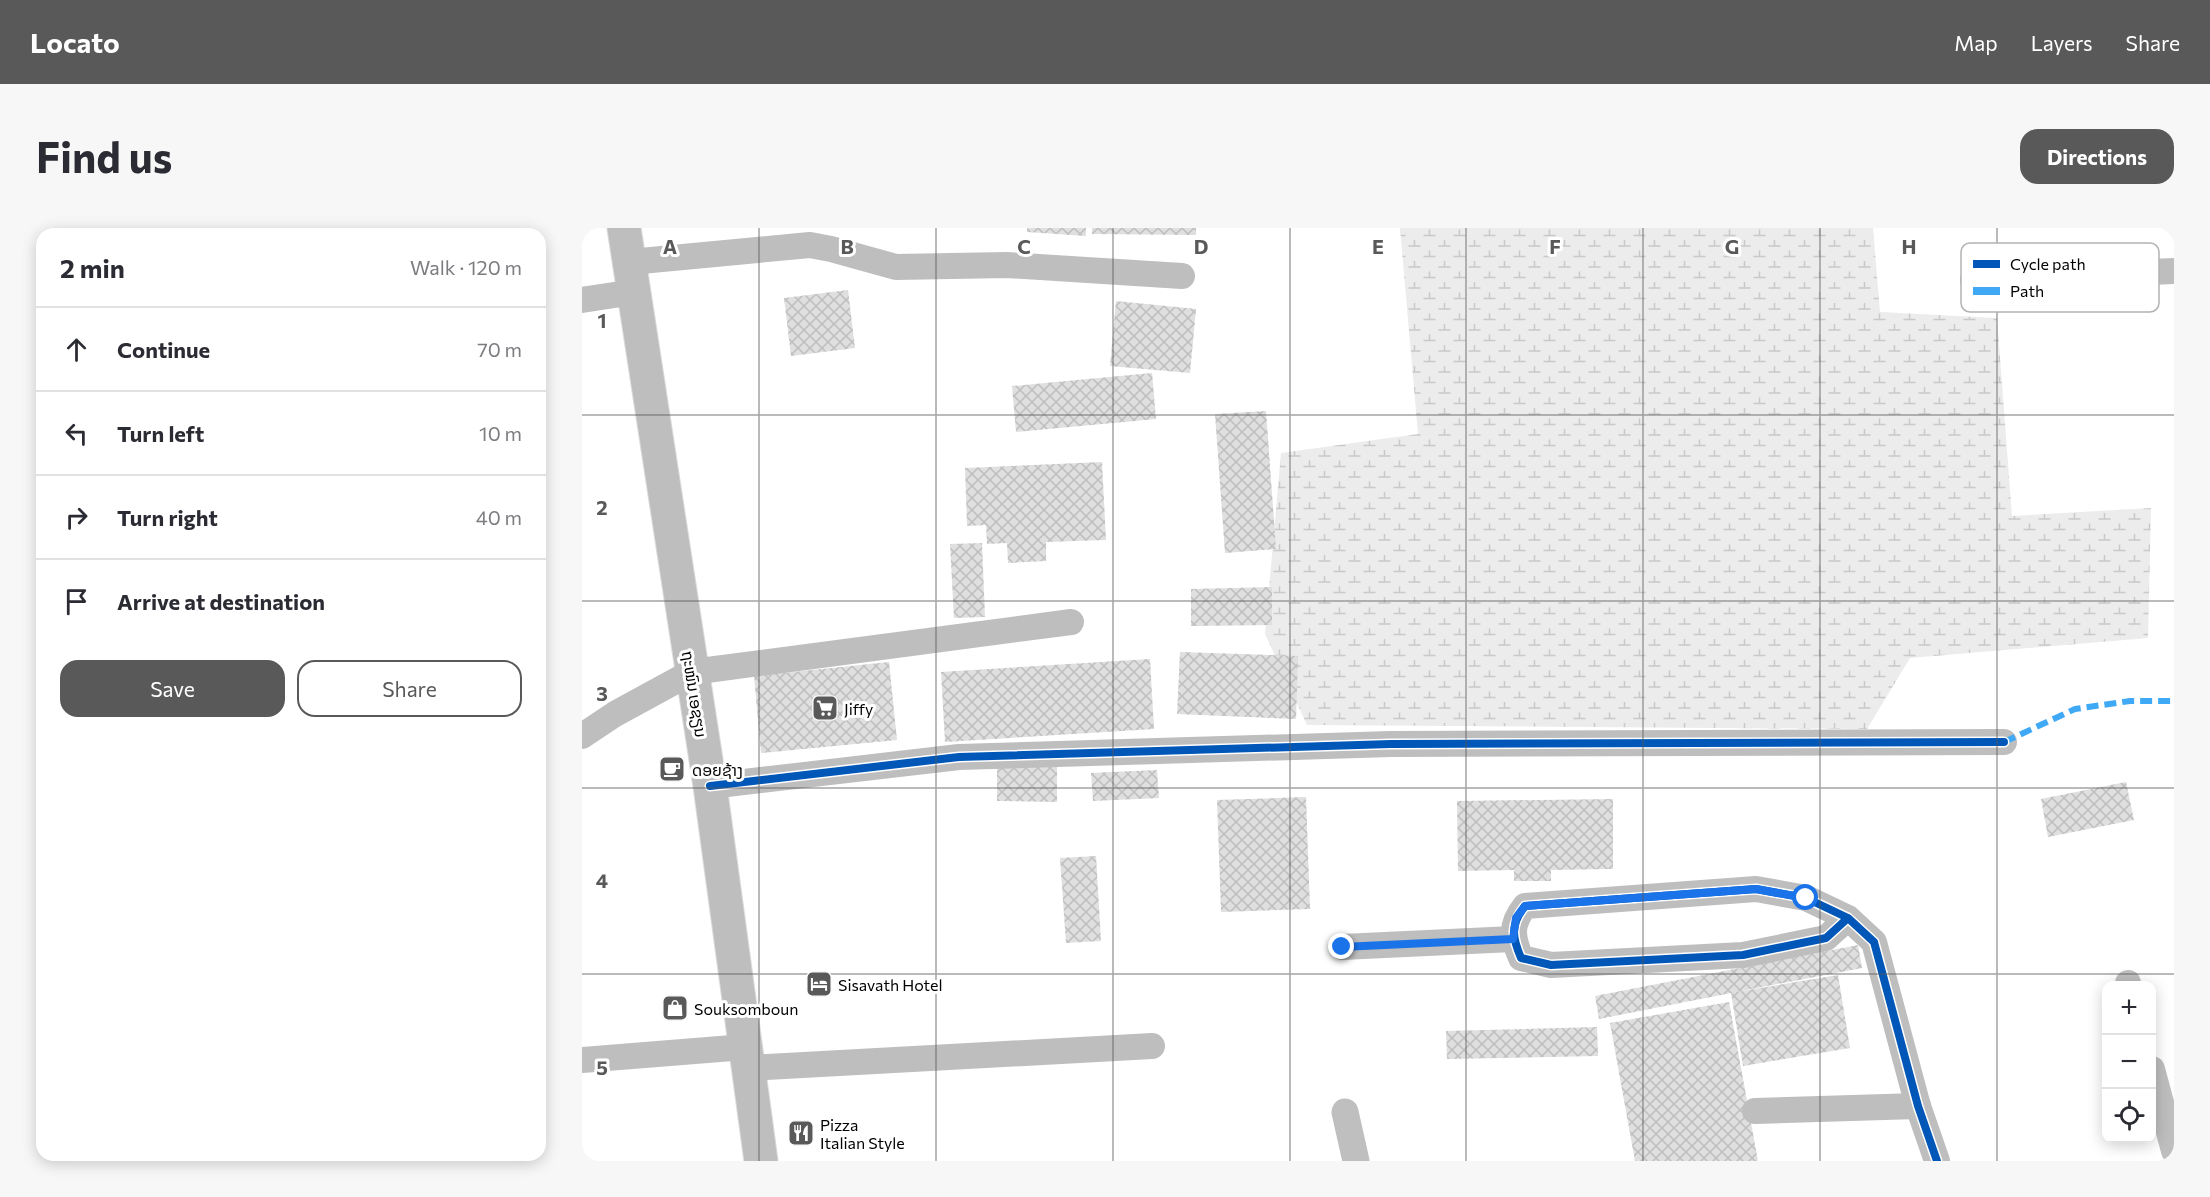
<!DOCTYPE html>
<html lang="en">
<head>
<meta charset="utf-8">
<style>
  :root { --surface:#fff; --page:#f7f7f7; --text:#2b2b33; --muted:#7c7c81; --line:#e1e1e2; --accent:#595959 }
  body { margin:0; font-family:Commissioner,"Noto Sans Lao",sans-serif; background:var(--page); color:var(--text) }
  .controls { position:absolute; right:18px; bottom:18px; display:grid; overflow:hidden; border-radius:12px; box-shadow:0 3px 15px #0003 }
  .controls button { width:54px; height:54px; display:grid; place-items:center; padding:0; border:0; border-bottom:2px solid var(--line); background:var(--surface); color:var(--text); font:30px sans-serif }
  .stop { position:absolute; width:18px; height:18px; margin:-14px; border:4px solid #1a73e8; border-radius:50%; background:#fff }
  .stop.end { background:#1a73e8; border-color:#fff; box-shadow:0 2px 6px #0008 }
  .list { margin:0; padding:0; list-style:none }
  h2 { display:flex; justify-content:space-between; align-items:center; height:78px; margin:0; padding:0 24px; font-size:26px }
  h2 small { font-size:20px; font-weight:400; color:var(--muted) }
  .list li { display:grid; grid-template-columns:39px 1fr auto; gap:18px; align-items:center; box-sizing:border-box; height:84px; padding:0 24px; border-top:2px solid var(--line) }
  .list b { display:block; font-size:22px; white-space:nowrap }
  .list em { font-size:20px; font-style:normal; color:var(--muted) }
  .actions { display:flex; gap:12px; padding:18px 24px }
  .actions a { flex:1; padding:14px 0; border:2px solid var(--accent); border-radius:18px; text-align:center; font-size:21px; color:var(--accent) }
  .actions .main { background:var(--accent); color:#fff }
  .icon { flex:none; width:33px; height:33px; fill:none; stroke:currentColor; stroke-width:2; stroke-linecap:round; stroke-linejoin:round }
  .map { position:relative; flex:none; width:1592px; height:933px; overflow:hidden; border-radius:18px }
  header { display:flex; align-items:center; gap:36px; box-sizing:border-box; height:84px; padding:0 30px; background:var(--accent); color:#fff }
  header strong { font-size:28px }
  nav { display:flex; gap:33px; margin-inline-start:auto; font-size:21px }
  .intro { display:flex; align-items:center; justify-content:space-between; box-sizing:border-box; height:144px; padding:0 36px }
  h1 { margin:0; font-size:42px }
  .button { padding:15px 27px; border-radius:18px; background:var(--accent); color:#fff; font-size:21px; font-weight:700 }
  main { display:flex; gap:36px; padding:0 36px }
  aside { flex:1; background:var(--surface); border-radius:18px; box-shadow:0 3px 15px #0003 }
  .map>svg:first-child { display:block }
  .wetland { fill:url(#wetland-marsh) }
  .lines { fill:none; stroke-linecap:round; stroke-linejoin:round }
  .canal { stroke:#bfbfbf; stroke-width:27 }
  .building { fill:url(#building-cross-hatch) }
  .major-casing { stroke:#dbdbdb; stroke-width:35 }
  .minor { stroke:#bebebe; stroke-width:26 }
  .major { stroke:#bebebe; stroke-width:33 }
  .quiet { stroke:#3fa9f5; stroke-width:6; stroke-dasharray:12 6; stroke-linecap:butt }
  .cycleway-casing { stroke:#fff; stroke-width:11 }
  .cycleway { stroke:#0057b8; stroke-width:8 }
  .route { stroke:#1a73e8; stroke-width:8 }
  .grid { fill:none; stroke:#595959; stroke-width:1.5; stroke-opacity:0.55 }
  .labels { text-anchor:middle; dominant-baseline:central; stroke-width:6; stroke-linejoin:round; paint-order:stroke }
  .street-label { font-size:16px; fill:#000; stroke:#fff }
  .poi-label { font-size:16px; fill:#000; stroke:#fff; text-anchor:start }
  .key { fill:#fff; stroke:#b2b2b2; stroke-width:1.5 }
  .key-label { font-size:16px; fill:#000 }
  .grid-label { font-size:20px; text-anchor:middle; font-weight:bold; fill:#595959; stroke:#fff; stroke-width:6; stroke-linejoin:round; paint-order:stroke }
</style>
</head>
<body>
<header>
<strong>Locato</strong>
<nav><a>Map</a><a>Layers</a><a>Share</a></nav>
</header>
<div class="intro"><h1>Find us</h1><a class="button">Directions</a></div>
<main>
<aside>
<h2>2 min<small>Walk · 120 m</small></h2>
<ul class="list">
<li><svg class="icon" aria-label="ahead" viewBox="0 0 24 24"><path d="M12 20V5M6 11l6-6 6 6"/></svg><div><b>Continue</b></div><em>70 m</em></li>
<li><svg class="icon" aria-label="left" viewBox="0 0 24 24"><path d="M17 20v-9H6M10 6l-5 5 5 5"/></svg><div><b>Turn left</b></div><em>10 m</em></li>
<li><svg class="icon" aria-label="right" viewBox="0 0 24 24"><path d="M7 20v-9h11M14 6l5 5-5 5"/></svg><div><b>Turn right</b></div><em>40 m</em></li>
<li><svg class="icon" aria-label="arrive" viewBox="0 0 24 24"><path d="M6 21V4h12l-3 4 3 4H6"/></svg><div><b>Arrive at destination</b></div></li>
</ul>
<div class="actions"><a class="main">Save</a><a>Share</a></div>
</aside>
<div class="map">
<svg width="1592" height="933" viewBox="0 0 1592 933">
  <defs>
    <pattern id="wetland-marsh" width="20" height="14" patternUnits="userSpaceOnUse" patternTransform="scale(1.5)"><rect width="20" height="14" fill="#ececec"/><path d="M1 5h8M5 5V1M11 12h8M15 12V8" fill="none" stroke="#c9c9c9"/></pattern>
    <pattern id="building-cross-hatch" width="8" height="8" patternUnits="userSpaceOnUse" patternTransform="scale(1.5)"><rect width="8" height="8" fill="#dfdfdf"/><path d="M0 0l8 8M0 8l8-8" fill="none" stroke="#bebebe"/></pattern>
  </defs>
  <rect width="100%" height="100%" fill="#fff"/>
  <!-- wetland -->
  <path class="wetland" d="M818,0H1291L1298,84L1415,90L1430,288L1569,280L1566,410L1328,430L1285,501L725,497L683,406L699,225L836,206Z"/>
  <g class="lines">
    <!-- canal -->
    <path class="canal" d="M763,884L774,933"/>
  </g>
  <!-- building -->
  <g class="building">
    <path d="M445,0H504V8L445,4Z"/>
    <path d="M510,0H614V7L510,6Z"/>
    <path d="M266,62L273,120L209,128L202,70Z"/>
    <path d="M534,73L614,81L608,145L528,138Z"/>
    <path d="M570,145L574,191L434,204L430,158Z"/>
    <path d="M684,183L694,321L643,325L633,186Z"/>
    <path d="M520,234L524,312L464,314V333L426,335L425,315L405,316L404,297L385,298L383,240Z"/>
    <path d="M400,315L403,389L372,390L368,316Z"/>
    <path d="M690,359V397L609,398V361Z"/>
    <path d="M598,424L716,428L714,491L595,486Z"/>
    <path d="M568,431L572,501L363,514L359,444Z"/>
    <path d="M307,434L315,512L179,525L172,448Z"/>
    <path d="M415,538H475V574L415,573Z"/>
    <path d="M575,542L577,570L511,573L509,545Z"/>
    <path d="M1544,554L1552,592L1466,609L1459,571Z"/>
    <path d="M724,569L728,681L639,684L635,572Z"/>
    <path d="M1031,571V641L969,642V653H932V642L876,643L875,573Z"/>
    <path d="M514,628L519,713L484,715L478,630Z"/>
    <path d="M1276,717L1280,740L1154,764L1256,747L1268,820L1161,838L1149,765L1017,791L1013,768Z"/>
    <path d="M1147,774L1176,933H1053L1028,795Z"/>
    <path d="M1015,799L1016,828L865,831L864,803Z"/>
  </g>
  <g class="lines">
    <!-- major casing -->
    <g class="major-casing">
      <path id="major" d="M42,0L128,558L179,933"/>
    </g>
    <!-- minor -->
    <g class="minor">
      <path d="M48,34L228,17L249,21L314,39L425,37L600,48"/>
      <path d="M1391,52L1592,43"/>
      <path d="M0,72L52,64"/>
      <path d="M0,508L33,486L110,444L489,394"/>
      <path d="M128,558L377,529L809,516L1422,514"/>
      <path d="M1266,690L1244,710L1161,727L969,737L939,730C930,709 928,697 943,678L1174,661L1224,670L1266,690L1292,714L1336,878L1355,933"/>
      <path d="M760,719L931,711"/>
      <path d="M1546,755L1547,758"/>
      <path d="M0,832L163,819"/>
      <path d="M166,840L570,818"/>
      <path d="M1570,841L1592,923"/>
      <path d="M1173,883L1336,878"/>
    </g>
    <!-- major -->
    <use href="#major" class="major"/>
    <!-- quiet -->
    <path class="quiet" d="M1422,514L1493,481L1548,473H1592"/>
    <!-- cycleway casing -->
    <g class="cycleway-casing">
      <g id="cycleway">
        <path d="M128,558L377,529L809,516L1422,514"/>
        <path d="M1266,690L1244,710L1161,727L969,737L939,730C930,709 928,697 943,678L1174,661L1224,670L1266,690L1292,714L1336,878L1355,933"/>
      </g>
    </g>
    <!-- cycleway -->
    <use href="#cycleway" class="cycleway"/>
  </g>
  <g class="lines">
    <!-- route -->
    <path class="route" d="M760,719L931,711L934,690L943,678L1174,661L1224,670"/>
  </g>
  <!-- grid -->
  <path class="grid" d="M177,0V933M354,0V933M531,0V933M708,0V933M884,0V933M1061,0V933M1238,0V933M1415,0V933M0,187H1592M0,373H1592M0,560H1592M0,746H1592"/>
  <!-- icons -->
  <defs>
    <g id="supermarket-square" transform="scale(1.35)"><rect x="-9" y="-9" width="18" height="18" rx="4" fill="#595959" stroke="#fff"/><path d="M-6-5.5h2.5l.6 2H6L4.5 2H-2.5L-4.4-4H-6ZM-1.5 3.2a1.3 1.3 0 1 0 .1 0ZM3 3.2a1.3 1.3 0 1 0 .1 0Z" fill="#fff"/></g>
    <g id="cafe-square" transform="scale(1.35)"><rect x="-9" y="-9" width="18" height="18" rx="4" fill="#595959" stroke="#fff"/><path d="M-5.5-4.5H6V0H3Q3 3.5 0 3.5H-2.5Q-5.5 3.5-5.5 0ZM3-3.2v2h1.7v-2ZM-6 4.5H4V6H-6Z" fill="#fff"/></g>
    <g id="hotel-square" transform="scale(1.35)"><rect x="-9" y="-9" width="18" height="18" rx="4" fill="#595959" stroke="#fff"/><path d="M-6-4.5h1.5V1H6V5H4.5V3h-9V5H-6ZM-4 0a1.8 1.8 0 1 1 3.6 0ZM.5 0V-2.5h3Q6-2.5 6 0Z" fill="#fff"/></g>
    <g id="shop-square" transform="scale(1.35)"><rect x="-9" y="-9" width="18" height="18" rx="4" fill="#595959" stroke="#fff"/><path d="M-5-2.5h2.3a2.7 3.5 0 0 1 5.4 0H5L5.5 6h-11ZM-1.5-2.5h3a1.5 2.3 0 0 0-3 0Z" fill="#fff"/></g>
    <g id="restaurant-square" transform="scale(1.35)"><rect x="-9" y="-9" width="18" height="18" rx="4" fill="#595959" stroke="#fff"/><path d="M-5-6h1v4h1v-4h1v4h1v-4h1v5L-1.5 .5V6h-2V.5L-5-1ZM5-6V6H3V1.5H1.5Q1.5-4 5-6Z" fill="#fff"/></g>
  </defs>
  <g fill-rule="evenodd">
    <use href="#supermarket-square" x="243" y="480"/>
    <use href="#cafe-square" x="90" y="541"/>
    <use href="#hotel-square" x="237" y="756"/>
    <use href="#shop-square" x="93" y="780"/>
    <use href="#restaurant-square" x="219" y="905"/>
  </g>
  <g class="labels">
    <!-- street labels -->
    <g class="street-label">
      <text transform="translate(113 466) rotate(81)">ຖະໜົນ ເອຊຽນ</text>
    </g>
    <!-- poi labels -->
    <g class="poi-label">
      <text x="262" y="480">Jiffy</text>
      <text x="110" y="541">ດອຍຊ້າງ</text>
      <text x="256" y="756">Sisavath Hotel</text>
      <text x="112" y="780">Souksomboun</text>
      <text x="238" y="896">Pizza<tspan x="238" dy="18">Italian Style</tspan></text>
    </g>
  </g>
  <!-- legend -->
  <rect x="1379" y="15" width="198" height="69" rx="9" class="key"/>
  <rect x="1391" y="32" width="27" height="8" fill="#0057b8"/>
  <rect x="1391" y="59" width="27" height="8" fill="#3fa9f5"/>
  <g class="key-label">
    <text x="1428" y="42">Cycle path</text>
    <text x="1428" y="69">Path</text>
  </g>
  <g class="grid-label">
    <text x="88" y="26">A</text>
    <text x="265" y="26">B</text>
    <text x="442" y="26">C</text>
    <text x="619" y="26">D</text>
    <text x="796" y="26">E</text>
    <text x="973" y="26">F</text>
    <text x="1150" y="26">G</text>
    <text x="1327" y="26">H</text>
    <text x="20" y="100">1</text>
    <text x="20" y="287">2</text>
    <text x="20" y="473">3</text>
    <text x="20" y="660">4</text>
    <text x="20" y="847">5</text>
  </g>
</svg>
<div class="controls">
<button>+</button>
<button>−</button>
<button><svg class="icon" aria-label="locate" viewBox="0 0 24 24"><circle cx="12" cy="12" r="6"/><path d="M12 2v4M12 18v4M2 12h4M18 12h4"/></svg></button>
</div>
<div class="stop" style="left:1224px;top:670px"></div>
<div class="stop end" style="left:760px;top:719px"></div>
</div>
</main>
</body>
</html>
